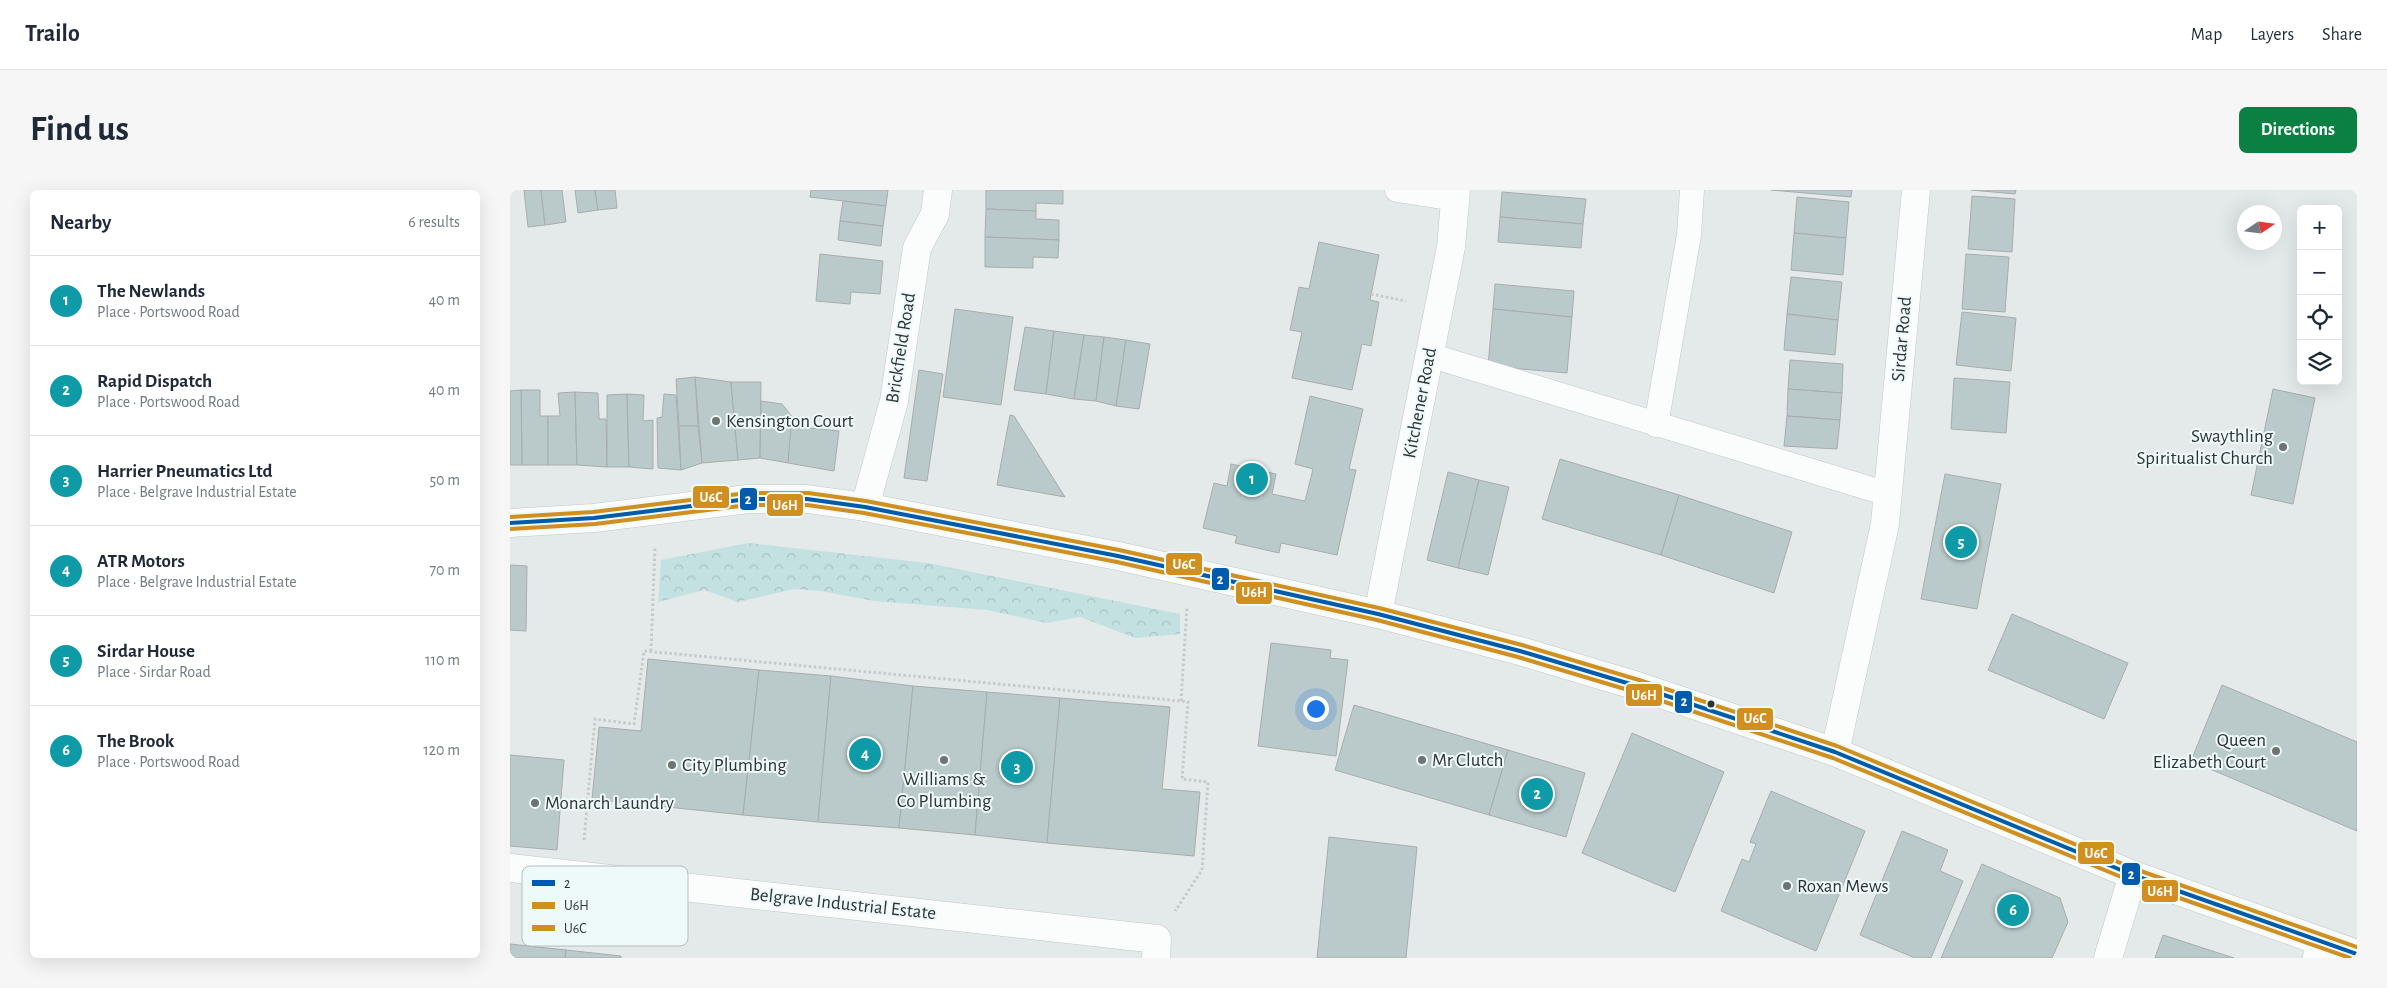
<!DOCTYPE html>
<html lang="en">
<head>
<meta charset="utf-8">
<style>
  :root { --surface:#fff; --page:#f6f6f7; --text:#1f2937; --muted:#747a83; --line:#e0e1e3; --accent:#0b8043 }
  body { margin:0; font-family:"Alegreya Sans",sans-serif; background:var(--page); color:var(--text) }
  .controls { position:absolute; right:15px; top:15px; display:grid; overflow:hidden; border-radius:8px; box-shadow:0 5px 20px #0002 }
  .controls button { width:45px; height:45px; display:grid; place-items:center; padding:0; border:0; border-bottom:1px solid var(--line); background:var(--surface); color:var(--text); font:25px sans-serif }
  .compass { position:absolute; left:1727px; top:15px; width:45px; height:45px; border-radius:50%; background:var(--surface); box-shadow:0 5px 20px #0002; rotate:77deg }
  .you { position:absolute; left:805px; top:518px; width:18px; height:18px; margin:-12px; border:4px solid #fff; border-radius:50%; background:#1a73e8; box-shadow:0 0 0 8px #1a73e833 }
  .badge { display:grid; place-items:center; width:32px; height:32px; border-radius:50%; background:var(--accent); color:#fff; font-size:16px; font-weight:700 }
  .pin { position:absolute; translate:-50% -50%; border:2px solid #fff; box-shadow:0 1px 5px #0006 }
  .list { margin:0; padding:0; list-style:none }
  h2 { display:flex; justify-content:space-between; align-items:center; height:65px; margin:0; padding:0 20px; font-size:21px }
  h2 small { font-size:16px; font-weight:400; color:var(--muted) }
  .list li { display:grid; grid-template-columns:32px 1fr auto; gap:15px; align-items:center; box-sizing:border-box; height:90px; padding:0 20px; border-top:1px solid var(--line) }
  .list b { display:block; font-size:19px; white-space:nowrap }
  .list p { margin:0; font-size:16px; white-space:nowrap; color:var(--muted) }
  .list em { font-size:16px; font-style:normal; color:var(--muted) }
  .icon { flex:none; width:28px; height:28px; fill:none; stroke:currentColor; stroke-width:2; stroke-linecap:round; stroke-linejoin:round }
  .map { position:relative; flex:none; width:1847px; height:768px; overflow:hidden; border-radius:8px }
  header { display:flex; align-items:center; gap:30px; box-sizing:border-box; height:70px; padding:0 25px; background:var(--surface); border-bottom:1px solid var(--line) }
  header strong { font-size:24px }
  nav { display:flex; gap:28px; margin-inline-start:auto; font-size:18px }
  .intro { display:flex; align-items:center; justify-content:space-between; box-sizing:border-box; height:120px; padding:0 30px }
  h1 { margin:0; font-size:35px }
  .button { padding:12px 22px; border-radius:8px; background:var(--accent); color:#fff; font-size:18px; font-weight:700 }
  main { display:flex; gap:30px; padding:0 30px }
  aside { flex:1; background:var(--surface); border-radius:8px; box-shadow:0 5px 20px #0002 }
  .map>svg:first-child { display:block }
  .forest { fill:url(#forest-crowns) }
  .building { fill:#bacaca; stroke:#a8acac }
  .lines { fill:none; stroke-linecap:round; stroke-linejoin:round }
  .service-casing { stroke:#c2c7c7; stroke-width:25 }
  .minor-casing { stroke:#c2c7c7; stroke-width:29 }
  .tertiary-casing { stroke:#c2c7c7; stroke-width:29 }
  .path { stroke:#c8cac9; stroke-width:3; stroke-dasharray:2.5 2.5; stroke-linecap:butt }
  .service { stroke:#fbfcfc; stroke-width:24 }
  .minor { stroke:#fbfcfc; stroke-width:28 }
  .tertiary { stroke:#fbfcfc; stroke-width:28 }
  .bus-1-casing { stroke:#eefafa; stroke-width:8 }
  .bus-2-casing { stroke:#eefafa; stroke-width:8 }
  .bus-3-casing { stroke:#eefafa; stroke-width:8 }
  .bus-1 { stroke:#025aaa; stroke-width:4 }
  .bus-2 { stroke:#d18f1f; stroke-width:4 }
  .bus-3 { stroke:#d18f1f; stroke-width:4 }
  .poi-dot { fill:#6e7373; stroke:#eefafa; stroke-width:2 }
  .bus-dot { fill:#2f3333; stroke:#eefafa; stroke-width:2 }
  .labels { text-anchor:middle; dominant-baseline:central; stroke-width:4; stroke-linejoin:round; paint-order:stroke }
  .street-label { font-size:19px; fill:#2f3333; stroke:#eefafa }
  .poi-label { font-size:19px; fill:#2f3333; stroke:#eefafa; text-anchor:start }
  .key { fill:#eefafa; stroke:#b5bebe; stroke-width:1 }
  .key-label { font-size:14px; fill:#2f3333 }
  .line-badge { stroke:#eefafa; stroke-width:2 }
  .badge-label { font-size:14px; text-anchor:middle; font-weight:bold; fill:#fff }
</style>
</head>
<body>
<header>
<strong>Trailo</strong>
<nav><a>Map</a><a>Layers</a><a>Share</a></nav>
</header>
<div class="intro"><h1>Find us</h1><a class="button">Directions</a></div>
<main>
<aside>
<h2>Nearby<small>6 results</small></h2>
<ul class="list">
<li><span class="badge" style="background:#0f9aa8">1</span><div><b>The Newlands</b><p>Place · Portswood Road</p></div><em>40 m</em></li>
<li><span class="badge" style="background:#0f9aa8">2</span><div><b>Rapid Dispatch</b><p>Place · Portswood Road</p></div><em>40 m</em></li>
<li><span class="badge" style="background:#0f9aa8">3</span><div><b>Harrier Pneumatics Ltd</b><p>Place · Belgrave Industrial Estate</p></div><em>50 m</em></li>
<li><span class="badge" style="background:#0f9aa8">4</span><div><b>ATR Motors</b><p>Place · Belgrave Industrial Estate</p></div><em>70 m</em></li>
<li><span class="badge" style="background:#0f9aa8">5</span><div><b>Sirdar House</b><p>Place · Sirdar Road</p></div><em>110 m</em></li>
<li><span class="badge" style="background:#0f9aa8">6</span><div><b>The Brook</b><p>Place · Portswood Road</p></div><em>120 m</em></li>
</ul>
</aside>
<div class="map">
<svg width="1847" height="768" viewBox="0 0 1847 768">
  <defs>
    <pattern id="forest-crowns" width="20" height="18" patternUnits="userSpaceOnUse" patternTransform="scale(1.25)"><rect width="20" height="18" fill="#c4e1e1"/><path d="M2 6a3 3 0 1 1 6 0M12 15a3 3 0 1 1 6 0" fill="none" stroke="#a9c2c2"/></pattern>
  </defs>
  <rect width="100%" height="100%" fill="#e4eaea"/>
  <!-- forest -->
  <path class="forest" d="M238,353L418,373L670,424V444L625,448L570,427L537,433L477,420L364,411L311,401L284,399L228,412L194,400L148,412L151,370Z"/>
  <!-- building -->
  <g class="building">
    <path d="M14,0H31L35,35L18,37Z"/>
    <path d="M31,0H52L56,32L35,35Z"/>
    <path d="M65,0H85L88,20L68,23Z"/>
    <path d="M85,0H105L107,18L88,20Z"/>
    <path d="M301,0H378L376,16L300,7Z"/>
    <path d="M476,0H553V14L526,13V21L476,19Z"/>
    <path d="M1261,0H1342L1341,7Z"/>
    <path d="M1461,0H1506L1505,4Z"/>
    <path d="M992,2L1076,9L1073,34L990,27Z"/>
    <path d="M1462,6L1505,9L1502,62L1458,59Z"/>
    <path d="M1287,7L1339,12L1336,48L1284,43Z"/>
    <path d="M333,11L376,16L373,36L330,31Z"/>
    <path d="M476,19L526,21V29L549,30V50L475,47Z"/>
    <path d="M990,27L1073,34L1071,58L988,52Z"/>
    <path d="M330,31L373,36L371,56L328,50Z"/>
    <path d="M1284,43L1336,48L1333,85L1281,80Z"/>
    <path d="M475,47L549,50L548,68L523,67V78L475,77Z"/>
    <path d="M809,52L869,65L860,110L869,112L861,156L852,154L842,200L782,188L792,142L780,140L789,97L799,99Z"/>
    <path d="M310,64L373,71L370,104L341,102L340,114L306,111Z"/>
    <path d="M1456,64L1499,67L1495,122L1452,119Z"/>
    <path d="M1281,87L1332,92L1328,130L1277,124Z"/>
    <path d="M985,94L1064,101L1062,127L983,119Z"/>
    <path d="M445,119L503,127L491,215L433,207Z"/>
    <path d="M983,119L1062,127L1057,183L978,176Z"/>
    <path d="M1452,122L1506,128L1501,181L1446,175Z"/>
    <path d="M1277,124L1328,130L1325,165L1274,160Z"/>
    <path d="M515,137L544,141L536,204L504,200Z"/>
    <path d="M544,141L574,145L564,209L536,204Z"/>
    <path d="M574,145L594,147L586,211L564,209Z"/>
    <path d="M594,147L616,150L606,216L586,211Z"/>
    <path d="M616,150L640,154L629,219L606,216Z"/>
    <path d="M1280,170L1333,174L1332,203L1278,199Z"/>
    <path d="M409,180L433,184L417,291L394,288Z"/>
    <path d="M185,187L221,192L228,270L192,273Z"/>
    <path d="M185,187L188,236H169L166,189Z"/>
    <path d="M1444,188L1500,192L1496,243L1441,239Z"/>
    <path d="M221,192H251L250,268L228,270Z"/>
    <path d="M1278,199L1332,203L1330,230L1277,226Z"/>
    <path d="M1763,199L1805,208L1783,314L1741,305Z"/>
    <path d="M11,200H30V226H38V275H12Z"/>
    <path d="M11,200L12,275H0V201Z"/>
    <path d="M65,202L67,275H38V226H50L48,203Z"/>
    <path d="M65,202L88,203L89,229H96L97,277L67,275Z"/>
    <path d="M117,204L119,277H97V205Z"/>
    <path d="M117,204L134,205L133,231L143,230V279L119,277Z"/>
    <path d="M154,204L166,205L171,280L148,278L147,228L152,227Z"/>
    <path d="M800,206L853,219L839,279L846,280L827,365L771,353L769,363L725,353L727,346L693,338L704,293L717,296L721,274L766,284L762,304L795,311L803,279L785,274Z"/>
    <path d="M251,211L272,214L283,228L278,273L250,268Z"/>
    <path d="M500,225L504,226L555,307L487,295Z"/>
    <path d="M1277,226L1330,230L1327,259L1274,256Z"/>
    <path d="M169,236H188L192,273L171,280Z"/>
    <path d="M281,236L329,241L324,281L278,273Z"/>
    <path d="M1050,269L1169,305L1151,365L1032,329Z"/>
    <path d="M938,282L969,290L948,378L917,370Z"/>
    <path d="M1435,284L1491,294L1467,419L1411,409Z"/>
    <path d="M969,290L999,297L978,385L948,378Z"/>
    <path d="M1169,305L1282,342L1264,403L1151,365Z"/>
    <path d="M0,375L17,376L16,441L0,440Z"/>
    <path d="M1502,424L1618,473L1594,529L1478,480Z"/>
    <path d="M761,453L821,460L820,468L838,470L826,566L748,556Z"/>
    <path d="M138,469L249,480L233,625L82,609L89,537L131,541Z"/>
    <path d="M249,480L321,486L308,632L233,625Z"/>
    <path d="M321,486L403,496L389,638L308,632Z"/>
    <path d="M1712,495L1847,552V641L1681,571Z"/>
    <path d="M403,496L477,502L465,645L389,638Z"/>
    <path d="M477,502L550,508L537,653L465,645Z"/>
    <path d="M550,508L660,517L652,599L690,602L684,666L537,653Z"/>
    <path d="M844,515L998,560L979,625L825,580Z"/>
    <path d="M1122,543L1214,582L1165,702L1072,663Z"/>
    <path d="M998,560L1075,583L1056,647L979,625Z"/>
    <path d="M0,565L54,570L47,660L0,656Z"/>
    <path d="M1261,601L1355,641L1306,761L1211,721L1232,669L1239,672L1246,654L1240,652Z"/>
    <path d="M1392,641L1438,660L1430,681L1453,691L1421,768H1405L1350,745Z"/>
    <path d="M819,647L907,657L896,768H807Z"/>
    <path d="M1472,674L1550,708L1558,732L1542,768H1431Z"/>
    <path d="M1653,745L1724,768H1645Z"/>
    <path d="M0,754L56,760L55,768H0Z"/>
    <path d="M56,760L111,766V768H55Z"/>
  </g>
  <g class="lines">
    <!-- service casing -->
    <g class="service-casing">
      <g id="service">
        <path d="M887,0L945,9"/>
        <path d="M919,165L1378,304"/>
        <path d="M1146,235L1179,45L1182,0"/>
        <path d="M1805,768L1807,749"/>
      </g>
    </g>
    <!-- minor casing -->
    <g class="minor-casing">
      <g id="minor">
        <path d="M355,317L384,211L407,58L425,24L428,0"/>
        <path d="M868,424L941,57L946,0"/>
        <path d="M1325,562L1375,334L1406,0"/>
        <path d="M0,678L647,749L646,768"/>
        <path d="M1598,768L1623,685"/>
      </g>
    </g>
    <!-- tertiary casing -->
    <g class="tertiary-casing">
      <path id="tertiary" d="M0,333L84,328L238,309H297L355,317L608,366L868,424L1010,461L1127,496L1325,562L1623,685L1847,764"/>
    </g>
    <!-- path -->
    <g class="path">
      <path d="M861,104L896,111"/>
      <path d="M141,461L145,357"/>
      <path d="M671,511L677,417"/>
      <path d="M74,650L85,529L124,534L134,461L671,511L678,512L672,589L698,592L692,680L665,721"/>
    </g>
    <!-- service -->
    <use href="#service" class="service"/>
    <!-- minor -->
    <use href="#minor" class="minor"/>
    <!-- tertiary -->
    <use href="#tertiary" class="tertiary"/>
    <!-- bus-1 casing -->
    <g class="bus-1-casing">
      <path id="bus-1" d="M0,333L84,328L238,309H297L355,317L608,366L868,424L1010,461L1127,496L1325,562L1623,685L1847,764"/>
    </g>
    <!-- bus-2 casing -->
    <g class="bus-2-casing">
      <path id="bus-2" d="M0,339L85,334L238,315H297L354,323L607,372L867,430L1008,467L1125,502L1323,568L1621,691L1840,768"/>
    </g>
    <!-- bus-3 casing -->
    <g class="bus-3-casing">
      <path id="bus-3" d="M0,327L83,322L237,303H298L356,311L609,360L869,418L1012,455L1129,490L1327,556L1625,679L1847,757"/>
    </g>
    <!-- bus-1 -->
    <use href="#bus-1" class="bus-1"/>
    <!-- bus-2 -->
    <use href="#bus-2" class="bus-2"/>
    <!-- bus-3 -->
    <use href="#bus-3" class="bus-3"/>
  </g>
  <!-- markers -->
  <g class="poi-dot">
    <circle cx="206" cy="231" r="5"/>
    <circle cx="1773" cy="257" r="5"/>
    <circle cx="1766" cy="561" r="5"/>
    <circle cx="434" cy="570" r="5"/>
    <circle cx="912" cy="570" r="5"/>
    <circle cx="162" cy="575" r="5"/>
    <circle cx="25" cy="613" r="5"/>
    <circle cx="1277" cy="696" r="5"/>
  </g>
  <circle class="bus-dot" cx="1201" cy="514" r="4.5"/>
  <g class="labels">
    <!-- street labels -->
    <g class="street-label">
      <text transform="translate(1392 149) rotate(-85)">Sirdar Road</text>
      <text transform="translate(391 158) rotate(-81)">Brickfield Road</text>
      <text transform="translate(910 213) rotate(-79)">Kitchener Road</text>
      <text transform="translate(333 714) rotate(6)">Belgrave Industrial Estate</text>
    </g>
    <!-- poi labels -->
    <g class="poi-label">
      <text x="216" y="231">Kensington Court</text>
      <text x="1763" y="246" text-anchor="end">Swaythling<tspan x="1763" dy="22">Spiritualist Church</tspan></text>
      <text x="1756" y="550" text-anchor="end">Queen<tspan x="1756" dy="22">Elizabeth Court</tspan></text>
      <text x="922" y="570">Mr Clutch</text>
      <text x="172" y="575">City Plumbing</text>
      <text x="434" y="589" text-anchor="middle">Williams &amp;<tspan x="434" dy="22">Co Plumbing</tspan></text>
      <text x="35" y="613">Monarch Laundry</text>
      <text x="1287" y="696">Roxan Mews</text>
    </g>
  </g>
  <!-- legend -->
  <rect x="12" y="676" width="166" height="80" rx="8" class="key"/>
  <rect x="22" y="690" width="23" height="6" fill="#025aaa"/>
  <rect x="22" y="712" width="23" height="7" fill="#d18f1f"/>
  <rect x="22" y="735" width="23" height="6" fill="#d18f1f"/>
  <g class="key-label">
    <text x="54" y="698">2</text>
    <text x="54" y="720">U6H</text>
    <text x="54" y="743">U6C</text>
  </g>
  <g class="line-badge">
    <rect x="182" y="295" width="38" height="24" rx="5" fill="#d18f1f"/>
    <rect x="229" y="297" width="19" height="24" rx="5" fill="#025aaa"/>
    <rect x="256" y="303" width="38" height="24" rx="5" fill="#d18f1f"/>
    <rect x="655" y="362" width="38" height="24" rx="5" fill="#d18f1f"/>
    <rect x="701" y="377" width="19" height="24" rx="5" fill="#025aaa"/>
    <rect x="725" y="391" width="38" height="24" rx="5" fill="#d18f1f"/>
    <rect x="1115" y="493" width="38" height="24" rx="5" fill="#d18f1f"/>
    <rect x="1164" y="500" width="19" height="24" rx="5" fill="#025aaa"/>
    <rect x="1226" y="517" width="38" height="24" rx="5" fill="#d18f1f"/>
    <rect x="1567" y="651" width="38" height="24" rx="5" fill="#d18f1f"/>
    <rect x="1611" y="672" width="20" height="24" rx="5" fill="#025aaa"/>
    <rect x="1631" y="689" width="38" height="24" rx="5" fill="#d18f1f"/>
  </g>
  <g class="badge-label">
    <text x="201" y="312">U6C</text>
    <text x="238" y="314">2</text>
    <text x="275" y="320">U6H</text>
    <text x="674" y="379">U6C</text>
    <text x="710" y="394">2</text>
    <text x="744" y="407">U6H</text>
    <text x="1134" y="510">U6H</text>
    <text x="1174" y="516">2</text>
    <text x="1245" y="533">U6C</text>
    <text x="1586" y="668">U6C</text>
    <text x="1621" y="689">2</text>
    <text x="1650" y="706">U6H</text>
  </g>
</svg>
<div class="controls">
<button>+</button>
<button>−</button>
<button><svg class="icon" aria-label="locate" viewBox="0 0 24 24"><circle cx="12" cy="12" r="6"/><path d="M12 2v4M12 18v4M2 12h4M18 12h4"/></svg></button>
<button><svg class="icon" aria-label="layers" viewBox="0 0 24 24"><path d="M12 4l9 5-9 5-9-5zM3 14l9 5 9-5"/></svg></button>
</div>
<svg class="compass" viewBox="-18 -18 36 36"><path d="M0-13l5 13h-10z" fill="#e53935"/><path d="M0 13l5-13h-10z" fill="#747a83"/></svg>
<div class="you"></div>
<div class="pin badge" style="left:742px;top:289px;background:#0f9aa8">1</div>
<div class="pin badge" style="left:1027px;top:604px;background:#0f9aa8">2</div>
<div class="pin badge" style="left:507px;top:577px;background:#0f9aa8">3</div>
<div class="pin badge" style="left:355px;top:564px;background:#0f9aa8">4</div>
<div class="pin badge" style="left:1451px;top:352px;background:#0f9aa8">5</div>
<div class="pin badge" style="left:1503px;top:720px;background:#0f9aa8">6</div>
</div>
</main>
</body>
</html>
